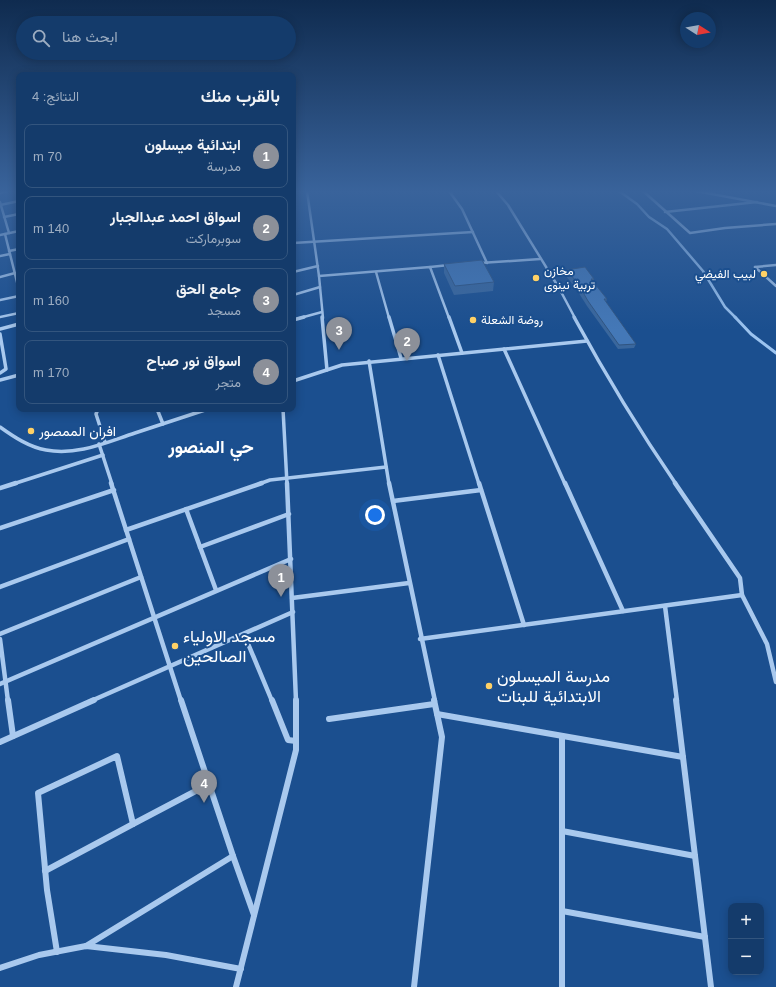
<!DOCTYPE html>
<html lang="ar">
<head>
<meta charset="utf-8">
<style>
  :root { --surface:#143b6b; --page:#214673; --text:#f1f3f6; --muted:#9dadc1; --line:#33557e; --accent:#8c9099 }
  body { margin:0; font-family:Helvetica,Vazirmatn,sans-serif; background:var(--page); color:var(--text); direction:rtl }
  .controls { position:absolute; right:12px; bottom:12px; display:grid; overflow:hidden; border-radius:8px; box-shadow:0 2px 10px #0003 }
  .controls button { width:36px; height:36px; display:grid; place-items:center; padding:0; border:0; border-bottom:1px solid var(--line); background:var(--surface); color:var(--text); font:20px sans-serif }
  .compass { position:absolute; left:680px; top:12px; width:36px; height:36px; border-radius:50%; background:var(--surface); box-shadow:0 2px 10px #0003; rotate:101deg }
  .you { position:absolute; left:375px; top:515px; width:14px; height:14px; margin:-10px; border:3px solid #fff; border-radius:50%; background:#1a73e8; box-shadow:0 0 0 6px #1a73e833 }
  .badge { display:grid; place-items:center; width:26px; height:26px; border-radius:50%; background:var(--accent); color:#fff; font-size:13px; font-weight:700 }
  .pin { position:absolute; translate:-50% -33px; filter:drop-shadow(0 1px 2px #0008) }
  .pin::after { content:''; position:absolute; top:21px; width:14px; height:12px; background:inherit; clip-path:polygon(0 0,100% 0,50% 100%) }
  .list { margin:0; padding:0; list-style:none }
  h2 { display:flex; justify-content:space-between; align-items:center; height:52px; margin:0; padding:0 16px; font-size:17px }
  h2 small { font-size:13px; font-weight:400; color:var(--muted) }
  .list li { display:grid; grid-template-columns:26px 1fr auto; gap:12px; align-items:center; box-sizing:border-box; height:64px; margin:0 8px 8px; padding:0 8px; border:1px solid var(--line); border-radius:8px }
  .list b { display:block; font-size:15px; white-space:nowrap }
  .list p { margin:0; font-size:13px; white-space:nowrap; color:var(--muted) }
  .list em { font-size:13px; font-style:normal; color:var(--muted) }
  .icon { flex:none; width:22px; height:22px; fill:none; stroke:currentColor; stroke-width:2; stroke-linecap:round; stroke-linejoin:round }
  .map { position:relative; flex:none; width:776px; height:987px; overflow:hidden; direction:ltr }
  .search { position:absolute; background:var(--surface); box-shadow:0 2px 10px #0003; left:16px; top:16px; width:280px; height:44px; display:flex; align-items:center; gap:10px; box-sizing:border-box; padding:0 14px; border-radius:22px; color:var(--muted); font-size:15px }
  .panel { position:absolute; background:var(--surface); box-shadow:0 2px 10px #0003; left:16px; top:72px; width:280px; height:340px; border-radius:8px; direction:rtl }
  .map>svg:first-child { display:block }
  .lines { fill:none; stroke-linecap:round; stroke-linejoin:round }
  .stream-far1 { stroke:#9cc4f0; stroke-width:2.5 }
  .stream { stroke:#9cc4f0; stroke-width:3 }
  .street-far3 { stroke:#a9c9ee; stroke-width:2.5 }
  .street-far2 { stroke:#a9c9ee; stroke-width:3.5 }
  .street-far1 { stroke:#a9c9ee; stroke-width:4.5 }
  .street { stroke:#a9c9ee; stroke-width:6 }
  .wall { fill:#3a679d }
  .building { fill:#4478b7; stroke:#305480 }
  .poi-dot { fill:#ffd166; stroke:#1b4f8f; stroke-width:1.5 }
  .labels { text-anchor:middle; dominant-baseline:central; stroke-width:4; stroke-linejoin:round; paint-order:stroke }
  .far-poi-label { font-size:12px; fill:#fff; stroke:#1b4f8f; text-anchor:start }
  .poi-label { font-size:14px; fill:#fff; stroke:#1b4f8f; text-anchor:start }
  .near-poi-label { font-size:17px; fill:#fff; stroke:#1b4f8f; text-anchor:start }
  .district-label { font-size:18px; font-weight:bold; fill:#fff; stroke:#1b4f8f }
</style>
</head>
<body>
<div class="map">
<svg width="776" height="987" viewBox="0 0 776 987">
  <rect width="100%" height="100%" fill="#1b4f8f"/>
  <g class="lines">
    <!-- stream-far1 -->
    <path class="stream-far1" d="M619,191L637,204L649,217L667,229L703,271L725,307L736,318"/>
    <!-- stream -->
    <path class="stream" d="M735,317L751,334L776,353"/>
    <!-- street-far3 -->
    <g class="street-far3">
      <path d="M307,191L319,276"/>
      <path d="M449,191L462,209L487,263"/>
      <path d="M496,191L508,205L559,288L575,318"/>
      <path d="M643,191L690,233L725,228L776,224"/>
      <path d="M696,191L776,206"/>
      <path d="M0,193L7,191"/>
      <path d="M0,202L9,233"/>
      <path d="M0,205L19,201"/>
      <path d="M665,212L757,202"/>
      <path d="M4,217L19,214"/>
      <path d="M5,234L19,290"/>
      <path d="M0,235L19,231"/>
      <path d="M293,243L473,232"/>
      <path d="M9,251L19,249"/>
      <path d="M0,256L10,254"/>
      <path d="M480,263L540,259"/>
      <path d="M430,267L449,265"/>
      <path d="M755,267L776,286"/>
      <path d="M755,267L776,265"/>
      <path d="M293,272L318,266"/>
      <path d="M376,272L389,318"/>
      <path d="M0,277L15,273"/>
      <path d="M293,295L320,287"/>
      <path d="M0,300L19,296"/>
      <path d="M0,317L19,313"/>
      <path d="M300,318L322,312"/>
      <path d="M323,318L319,276L430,267L449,318"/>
    </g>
    <!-- street-far2 -->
    <g class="street-far2">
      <path d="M322,317L327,370"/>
      <path d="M389,317L401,358"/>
      <path d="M449,317L462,353"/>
      <path d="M574,317C605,374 639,430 676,484"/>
      <path d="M293,320L304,317"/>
      <path d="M0,329L19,324"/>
      <path d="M0,334L6,369L0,373"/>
      <path d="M504,349L565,484"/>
      <path d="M438,355L479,484"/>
      <path d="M369,361L389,484"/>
      <path d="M0,380L19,375"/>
      <path d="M293,381L342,365L587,341"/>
      <path d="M98,409L96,414L105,442"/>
      <path d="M157,409L163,424"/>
      <path d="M283,409L287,484"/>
      <path d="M0,427C14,437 29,447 46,450C77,456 107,442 135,433C159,425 184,417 208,409"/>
      <path d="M99,444L112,484"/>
      <path d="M13,484L103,455"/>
      <path d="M259,484L270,480L386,467"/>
    </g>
    <!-- street-far1 -->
    <g class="street-far1">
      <path d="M111,483L181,701"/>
      <path d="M287,483L296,701"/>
      <path d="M389,483L435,701"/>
      <path d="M479,483L524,625"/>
      <path d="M565,483L623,611"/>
      <path d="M675,483L740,578L742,595L767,644L776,682"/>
      <path d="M0,488L16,483"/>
      <path d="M393,501L481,490"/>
      <path d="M186,509L216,590"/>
      <path d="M0,528L114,490"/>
      <path d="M126,530L262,483"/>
      <path d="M200,547L289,514"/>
      <path d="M0,587L129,539"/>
      <path d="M292,598L409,583"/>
      <path d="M665,606L677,701"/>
      <path d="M0,634L141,577"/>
      <path d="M244,634L272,701"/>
      <path d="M0,639L8,701"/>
      <path d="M420,639L742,595"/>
      <path d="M0,684L291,559"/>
      <path d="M91,701L293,612"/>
    </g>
    <!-- street -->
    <g class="street">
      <path d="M8,700L13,736"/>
      <path d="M181,700L233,856"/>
      <path d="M272,700L288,740L296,741"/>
      <path d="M676,700L711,987"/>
      <path d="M437,714L683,757"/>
      <path d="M329,719L434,704"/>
      <path d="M562,736V987"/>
      <path d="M0,742L94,700"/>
      <path d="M562,831L695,856"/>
      <path d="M45,871L133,824"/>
      <path d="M562,911L705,937"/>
      <path d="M86,946L233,856L254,915"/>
      <path d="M57,952L47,890L38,793L117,756L133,824L209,784"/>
      <path d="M0,968L39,955L86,946L166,955L241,969"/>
      <path d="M236,987L296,750V700"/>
      <path d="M414,987L442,737L434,700"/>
    </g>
  </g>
  <!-- wall -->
  <g class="wall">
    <path d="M444,264L494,282L493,291L454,295L444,273Z"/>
    <path d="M566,270L594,279L593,282L607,299L606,302L636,344L634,348L618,349L587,306L575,287L565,275Z"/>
  </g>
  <!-- building -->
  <g class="building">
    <path d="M482,260L494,282L455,286L444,264Z"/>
    <path d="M585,267L594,279H591L607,299H604L636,344L619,345L588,301L577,282L566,270Z"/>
  </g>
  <!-- sky -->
  <linearGradient id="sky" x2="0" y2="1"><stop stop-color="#0f2b4f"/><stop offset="0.58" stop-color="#39639b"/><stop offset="1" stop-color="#39639b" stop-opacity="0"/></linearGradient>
  <rect width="776" height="330" fill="url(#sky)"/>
  <!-- markers -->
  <g class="poi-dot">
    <circle cx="764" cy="274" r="4"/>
    <circle cx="536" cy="278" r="4"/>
    <circle cx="473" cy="320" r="4"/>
    <circle cx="31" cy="431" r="4"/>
    <circle cx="175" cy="646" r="4"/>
    <circle cx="489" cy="686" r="4"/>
  </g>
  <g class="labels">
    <!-- far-poi labels -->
    <g class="far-poi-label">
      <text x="544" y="271">مخازن<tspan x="544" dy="14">تربية نينوى</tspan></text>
      <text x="756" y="274" text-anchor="end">لبيب الفيضي</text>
      <text x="481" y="320">روضة الشعلة</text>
    </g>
    <!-- poi labels -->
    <g class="poi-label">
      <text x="39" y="431">افران الممصور</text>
    </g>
    <!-- near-poi labels -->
    <g class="near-poi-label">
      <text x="183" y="636">مسجد الاولياء<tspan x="183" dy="20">الصالحين</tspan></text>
      <text x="497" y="676">مدرسة الميسلون<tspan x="497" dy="20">الابتدائية للبنات</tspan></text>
    </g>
    <!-- district labels -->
    <g class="district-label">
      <text x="211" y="447">حي المنصور</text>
    </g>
  </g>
</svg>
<div class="controls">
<button>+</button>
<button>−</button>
</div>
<svg class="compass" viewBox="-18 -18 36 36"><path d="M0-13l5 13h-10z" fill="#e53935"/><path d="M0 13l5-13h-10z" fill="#9dadc1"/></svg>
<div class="you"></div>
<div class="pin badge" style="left:281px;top:597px">1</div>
<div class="pin badge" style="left:407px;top:361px">2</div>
<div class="pin badge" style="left:339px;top:350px">3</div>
<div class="pin badge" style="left:204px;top:803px">4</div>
<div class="search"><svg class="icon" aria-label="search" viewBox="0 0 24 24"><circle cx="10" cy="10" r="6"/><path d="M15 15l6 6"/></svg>ابحث هنا</div>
<section class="panel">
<h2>بالقرب منك<small>النتائج: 4</small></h2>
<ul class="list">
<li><span class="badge">1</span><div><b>ابتدائية ميسلون</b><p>مدرسة</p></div><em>70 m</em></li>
<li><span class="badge">2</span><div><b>اسواق احمد عبدالجبار</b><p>سوبرماركت</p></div><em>140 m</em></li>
<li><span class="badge">3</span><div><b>جامع الحق</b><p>مسجد</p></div><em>160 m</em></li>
<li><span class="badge">4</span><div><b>اسواق نور صباح</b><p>متجر</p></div><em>170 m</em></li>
</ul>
</section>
</div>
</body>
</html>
